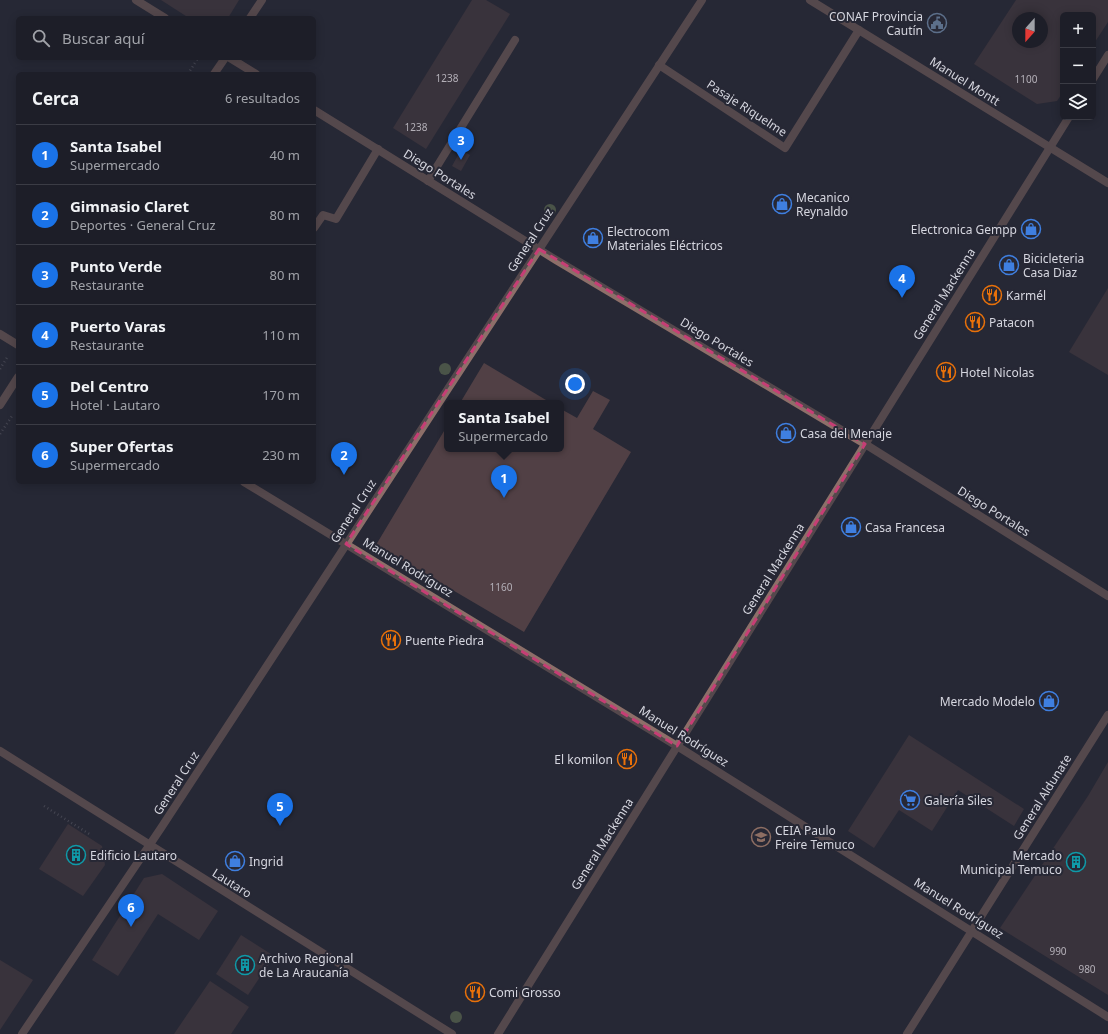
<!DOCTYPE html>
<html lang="es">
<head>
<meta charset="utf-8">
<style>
  :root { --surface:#1d1e28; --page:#2a2b34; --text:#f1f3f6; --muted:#a0a2a8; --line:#3b3c45; --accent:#1a73e8 }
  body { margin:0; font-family:"Noto Sans",sans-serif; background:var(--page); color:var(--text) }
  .controls { position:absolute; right:12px; top:12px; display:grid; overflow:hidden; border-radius:6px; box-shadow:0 2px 10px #0003 }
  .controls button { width:36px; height:36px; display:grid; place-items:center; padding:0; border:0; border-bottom:1px solid var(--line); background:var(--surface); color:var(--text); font:20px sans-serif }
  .compass { position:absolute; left:1012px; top:12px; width:36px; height:36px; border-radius:50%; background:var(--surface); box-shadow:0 2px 10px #0003; rotate:201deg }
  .you { position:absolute; left:575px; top:384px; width:14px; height:14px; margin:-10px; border:3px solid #fff; border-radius:50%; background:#1a73e8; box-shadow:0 0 0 6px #1a73e833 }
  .badge { display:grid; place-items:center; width:26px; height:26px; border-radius:50%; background:var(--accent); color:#fff; font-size:13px; font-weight:700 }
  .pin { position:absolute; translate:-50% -33px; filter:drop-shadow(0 1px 2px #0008) }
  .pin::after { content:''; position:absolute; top:21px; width:14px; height:12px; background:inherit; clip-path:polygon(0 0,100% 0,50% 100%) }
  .popup { position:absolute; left:444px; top:400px; width:120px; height:52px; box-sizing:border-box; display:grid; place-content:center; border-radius:6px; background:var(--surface); filter:drop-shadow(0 1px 3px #0005); font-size:13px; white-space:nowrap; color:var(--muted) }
  .popup b { font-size:15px; color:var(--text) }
  .popup::after { content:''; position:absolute; left:50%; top:100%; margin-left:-8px; border:8px solid transparent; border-top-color:var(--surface) }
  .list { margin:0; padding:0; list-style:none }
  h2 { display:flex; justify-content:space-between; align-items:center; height:52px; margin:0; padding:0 16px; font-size:17px }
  h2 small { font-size:13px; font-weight:400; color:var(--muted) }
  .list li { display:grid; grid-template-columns:26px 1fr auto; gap:12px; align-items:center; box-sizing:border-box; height:60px; padding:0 16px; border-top:1px solid var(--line) }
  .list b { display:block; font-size:15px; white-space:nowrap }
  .list p { margin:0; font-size:13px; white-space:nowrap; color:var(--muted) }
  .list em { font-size:13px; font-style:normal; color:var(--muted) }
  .icon { flex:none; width:22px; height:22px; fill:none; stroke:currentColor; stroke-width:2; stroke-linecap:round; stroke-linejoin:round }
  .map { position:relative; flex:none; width:1108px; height:1034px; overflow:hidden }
  .search { position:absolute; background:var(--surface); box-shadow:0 2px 10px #0003; left:16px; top:16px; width:300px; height:44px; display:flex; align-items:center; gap:10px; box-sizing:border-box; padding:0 14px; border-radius:6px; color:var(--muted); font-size:15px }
  .panel { position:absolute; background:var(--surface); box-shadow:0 2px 10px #0003; left:16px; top:72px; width:300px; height:412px; border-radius:6px }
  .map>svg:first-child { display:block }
  .building { fill:#514045; fill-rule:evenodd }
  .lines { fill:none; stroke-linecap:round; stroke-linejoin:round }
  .path { stroke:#686974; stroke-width:2.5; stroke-dasharray:1 3; stroke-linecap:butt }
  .service { stroke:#8d6f69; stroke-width:8 }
  .minor { stroke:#8d6f69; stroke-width:8 }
  .tertiary { stroke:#8d6f69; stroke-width:8 }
  .tree { fill:#77895f }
  .marked { fill:none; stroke:#c63e75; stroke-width:3; stroke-dasharray:8 5; stroke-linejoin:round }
  .labels { text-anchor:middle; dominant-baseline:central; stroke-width:4; stroke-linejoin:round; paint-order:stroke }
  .number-label { font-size:10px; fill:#b4b0b8 }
  .poi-label { font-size:12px; fill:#d5d6df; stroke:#272835; text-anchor:start }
  .street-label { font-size:12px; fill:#d5d6df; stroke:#272835 }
</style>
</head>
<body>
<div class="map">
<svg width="1108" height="1034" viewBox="0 0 1108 1034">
  <rect width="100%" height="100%" fill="#272835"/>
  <!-- building -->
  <g class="building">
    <path d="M161,0H239L228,18H189Z"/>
    <path d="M472,0H486L510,14L426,149L393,128Z"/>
    <path d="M1016,0H1108V22L1093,45V15H1063V92L1057,101L1037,104L974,64ZM1018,18H1042V42H1018Z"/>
    <path d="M461,150L470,155L461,171L452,166Z"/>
    <path d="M1108,288V375L1069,352Z"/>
    <path d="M484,363L551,403H460Z"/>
    <path d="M593,391L610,400L593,429L631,452L524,632L376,545L447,426V449H561V409L577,418Z"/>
    <path d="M909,735L1024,809L1014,826L958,790L932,831L899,810L874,848L848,831Z"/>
    <path d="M1108,762V995L1000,928L1088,796Z"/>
    <path d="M68,824L102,846L105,865L83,896L39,869Z"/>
    <path d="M162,874L218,911L199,940L158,914L118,976L92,960L144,878Z"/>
    <path d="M241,935L274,956L248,995L216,974Z"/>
    <path d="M0,960L33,980L0,1030Z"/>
    <path d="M210,981L249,1007L231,1034H174Z"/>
  </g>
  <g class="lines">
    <!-- path -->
    <g class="path">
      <path d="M188,74L198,58"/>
      <path d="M0,369L8,356"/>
      <path d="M0,434L12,416"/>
      <path d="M44,806L91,835"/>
    </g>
    <!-- service -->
    <g class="service">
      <path d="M428,181L515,40"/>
      <path d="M314,228L323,215L336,219L378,149"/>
    </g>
    <!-- minor -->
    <g class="minor">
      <path d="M136,0L165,18"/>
      <path d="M250,18L262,0"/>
      <path d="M230,58L256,74"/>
      <path d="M659,65L785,148L859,30"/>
      <path d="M214,74L225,58"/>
      <path d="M1093,79L1108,55"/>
      <path d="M314,110L556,260L865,444L1108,596"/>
      <path d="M0,405L18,377"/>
      <path d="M22,1034L161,828L702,0"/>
      <path d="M498,1034L1069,117"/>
      <path d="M907,1034L1108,715"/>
    </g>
    <!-- tertiary -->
    <g class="tertiary">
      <path d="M810,0L1108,183"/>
      <path d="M0,334L18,345"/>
      <path d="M244,482L677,746L1108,1017"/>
      <path d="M0,751L452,1034"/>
    </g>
  </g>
  <!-- trees -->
  <g class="tree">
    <circle cx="550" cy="210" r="6"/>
    <circle cx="445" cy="369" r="6"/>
    <circle cx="124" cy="905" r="6"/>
    <circle cx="456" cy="1017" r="6"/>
  </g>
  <!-- marked area -->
  <path d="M0 0H1108V1034H0ZM539,249L865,444L677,746L346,544Z" fill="#272835" fill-opacity=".55" fill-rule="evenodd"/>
  <path class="marked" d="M539,249L865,444L677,746L346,544Z"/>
  <!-- icons -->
  <defs>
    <g id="civic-ring" transform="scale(1)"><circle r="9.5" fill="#272835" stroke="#5c6f8a" stroke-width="1.5"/><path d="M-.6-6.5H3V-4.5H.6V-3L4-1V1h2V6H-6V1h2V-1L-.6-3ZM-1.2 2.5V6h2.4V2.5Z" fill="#5c6f8a"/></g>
    <g id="shop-ring" transform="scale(1)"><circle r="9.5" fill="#272835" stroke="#3f7fe0" stroke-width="1.5"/><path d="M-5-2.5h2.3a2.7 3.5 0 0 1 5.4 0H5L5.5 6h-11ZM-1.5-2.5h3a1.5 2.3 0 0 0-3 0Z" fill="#3f7fe0"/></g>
    <g id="restaurant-ring" transform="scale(1)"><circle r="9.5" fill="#272835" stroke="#e8710a" stroke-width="1.5"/><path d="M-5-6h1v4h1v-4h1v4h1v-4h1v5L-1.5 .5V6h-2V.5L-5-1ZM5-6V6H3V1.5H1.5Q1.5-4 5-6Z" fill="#e8710a"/></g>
    <g id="supermarket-ring" transform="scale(1)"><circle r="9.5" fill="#272835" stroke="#3f7fe0" stroke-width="1.5"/><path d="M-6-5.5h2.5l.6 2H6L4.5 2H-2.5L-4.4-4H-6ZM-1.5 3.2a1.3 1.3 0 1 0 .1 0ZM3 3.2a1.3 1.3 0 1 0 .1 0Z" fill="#3f7fe0"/></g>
    <g id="school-ring" transform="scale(1)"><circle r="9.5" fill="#272835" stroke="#8d6e63" stroke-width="1.5"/><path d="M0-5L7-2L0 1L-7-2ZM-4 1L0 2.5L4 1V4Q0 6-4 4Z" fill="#8d6e63"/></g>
    <g id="building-ring" transform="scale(1)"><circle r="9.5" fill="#272835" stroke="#0f9aa8" stroke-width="1.5"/><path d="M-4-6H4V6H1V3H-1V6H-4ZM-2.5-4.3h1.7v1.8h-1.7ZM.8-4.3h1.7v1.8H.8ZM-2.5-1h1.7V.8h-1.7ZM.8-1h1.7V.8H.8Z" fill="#0f9aa8"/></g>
  </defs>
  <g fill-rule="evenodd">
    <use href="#civic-ring" x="937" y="23"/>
    <use href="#shop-ring" x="782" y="204"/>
    <use href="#shop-ring" x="1031" y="229"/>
    <use href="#shop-ring" x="593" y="238"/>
    <use href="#shop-ring" x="1009" y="265"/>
    <use href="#restaurant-ring" x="992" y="295"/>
    <use href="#restaurant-ring" x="975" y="322"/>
    <use href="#restaurant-ring" x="946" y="372"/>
    <use href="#shop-ring" x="786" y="433"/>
    <use href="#shop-ring" x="851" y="527"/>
    <use href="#restaurant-ring" x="391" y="640"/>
    <use href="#shop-ring" x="1049" y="701"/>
    <use href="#restaurant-ring" x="627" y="759"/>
    <use href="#supermarket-ring" x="910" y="800"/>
    <use href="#school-ring" x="761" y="837"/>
    <use href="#building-ring" x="76" y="855"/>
    <use href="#shop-ring" x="235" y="861"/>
    <use href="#building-ring" x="1076" y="862"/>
    <use href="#building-ring" x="245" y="965"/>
    <use href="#restaurant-ring" x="475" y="992"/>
  </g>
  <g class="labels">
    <!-- number labels -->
    <g class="number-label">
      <text x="447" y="78">1238</text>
      <text x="1026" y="79">1100</text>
      <text x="416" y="127">1238</text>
      <text x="501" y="587">1160</text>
      <text x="1058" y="951">990</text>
      <text x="1087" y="969">980</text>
    </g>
    <!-- poi labels -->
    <g class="poi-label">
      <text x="923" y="16" text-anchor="end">CONAF Provincia<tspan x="923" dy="14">Cautín</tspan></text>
      <text x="796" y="197">Mecanico<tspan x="796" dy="14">Reynaldo</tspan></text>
      <text x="1017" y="229" text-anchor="end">Electronica Gempp</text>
      <text x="607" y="231">Electrocom<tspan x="607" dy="14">Materiales Eléctricos</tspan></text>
      <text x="1023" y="258">Bicicleteria<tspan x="1023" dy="14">Casa Diaz</tspan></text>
      <text x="1006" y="295">Karmél</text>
      <text x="989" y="322">Patacon</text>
      <text x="960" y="372">Hotel Nicolas</text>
      <text x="800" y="433">Casa del Menaje</text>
      <text x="865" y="527">Casa Francesa</text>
      <text x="405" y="640">Puente Piedra</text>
      <text x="1035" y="701" text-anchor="end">Mercado Modelo</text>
      <text x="613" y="759" text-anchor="end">El komilon</text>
      <text x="924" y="800">Galería Siles</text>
      <text x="775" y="830">CEIA Paulo<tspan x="775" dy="14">Freire Temuco</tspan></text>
      <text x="90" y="855">Edificio Lautaro</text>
      <text x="1062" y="855" text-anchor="end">Mercado<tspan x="1062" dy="14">Municipal Temuco</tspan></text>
      <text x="249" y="861">Ingrid</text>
      <text x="259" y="958">Archivo Regional<tspan x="259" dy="14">de La Araucanía</tspan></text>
      <text x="489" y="992">Comi Grosso</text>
    </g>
    <!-- street labels -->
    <g class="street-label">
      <text transform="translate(965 81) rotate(32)">Manuel Montt</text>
      <text transform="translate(747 108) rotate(33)">Pasaje Riquelme</text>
      <text transform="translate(440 174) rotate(32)">Diego Portales</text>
      <text transform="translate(530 240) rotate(-57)">General Cruz</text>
      <text transform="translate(944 294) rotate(-58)">General Mackenna</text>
      <text transform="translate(717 342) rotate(31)">Diego Portales</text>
      <text transform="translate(353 511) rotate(-57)">General Cruz</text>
      <text transform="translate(994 511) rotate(32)">Diego Portales</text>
      <text transform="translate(408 567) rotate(31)">Manuel Rodríguez</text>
      <text transform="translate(773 569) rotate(-58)">General Mackenna</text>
      <text transform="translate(684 736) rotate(32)">Manuel Rodríguez</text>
      <text transform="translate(176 783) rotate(-57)">General Cruz</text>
      <text transform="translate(1042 797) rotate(-58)">General Aldunate</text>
      <text transform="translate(602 844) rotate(-58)">General Mackenna</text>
      <text transform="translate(232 883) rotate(32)">Lautaro</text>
      <text transform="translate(959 908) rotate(32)">Manuel Rodríguez</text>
    </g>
  </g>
</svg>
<div class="controls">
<button>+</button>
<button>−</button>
<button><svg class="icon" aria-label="layers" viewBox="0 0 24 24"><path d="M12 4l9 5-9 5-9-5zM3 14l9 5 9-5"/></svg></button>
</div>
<svg class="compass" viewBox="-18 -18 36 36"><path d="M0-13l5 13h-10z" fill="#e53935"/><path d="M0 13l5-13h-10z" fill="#a0a2a8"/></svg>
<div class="you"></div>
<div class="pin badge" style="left:504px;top:498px">1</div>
<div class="popup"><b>Santa Isabel</b>Supermercado</div>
<div class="pin badge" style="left:344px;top:475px">2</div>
<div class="pin badge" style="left:461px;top:160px">3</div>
<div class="pin badge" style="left:902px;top:298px">4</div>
<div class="pin badge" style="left:280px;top:826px">5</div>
<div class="pin badge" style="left:131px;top:927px">6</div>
<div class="search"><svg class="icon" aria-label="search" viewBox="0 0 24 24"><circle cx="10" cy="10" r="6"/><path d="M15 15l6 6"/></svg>Buscar aquí</div>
<section class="panel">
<h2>Cerca<small>6 resultados</small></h2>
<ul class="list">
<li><span class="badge">1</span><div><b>Santa Isabel</b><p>Supermercado</p></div><em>40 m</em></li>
<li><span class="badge">2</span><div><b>Gimnasio Claret</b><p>Deportes · General Cruz</p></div><em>80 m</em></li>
<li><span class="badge">3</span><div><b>Punto Verde</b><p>Restaurante</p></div><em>80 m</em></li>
<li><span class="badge">4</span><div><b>Puerto Varas</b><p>Restaurante</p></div><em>110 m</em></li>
<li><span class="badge">5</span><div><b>Del Centro</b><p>Hotel · Lautaro</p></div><em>170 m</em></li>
<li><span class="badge">6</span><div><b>Super Ofertas</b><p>Supermercado</p></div><em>230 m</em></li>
</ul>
</section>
</div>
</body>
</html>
